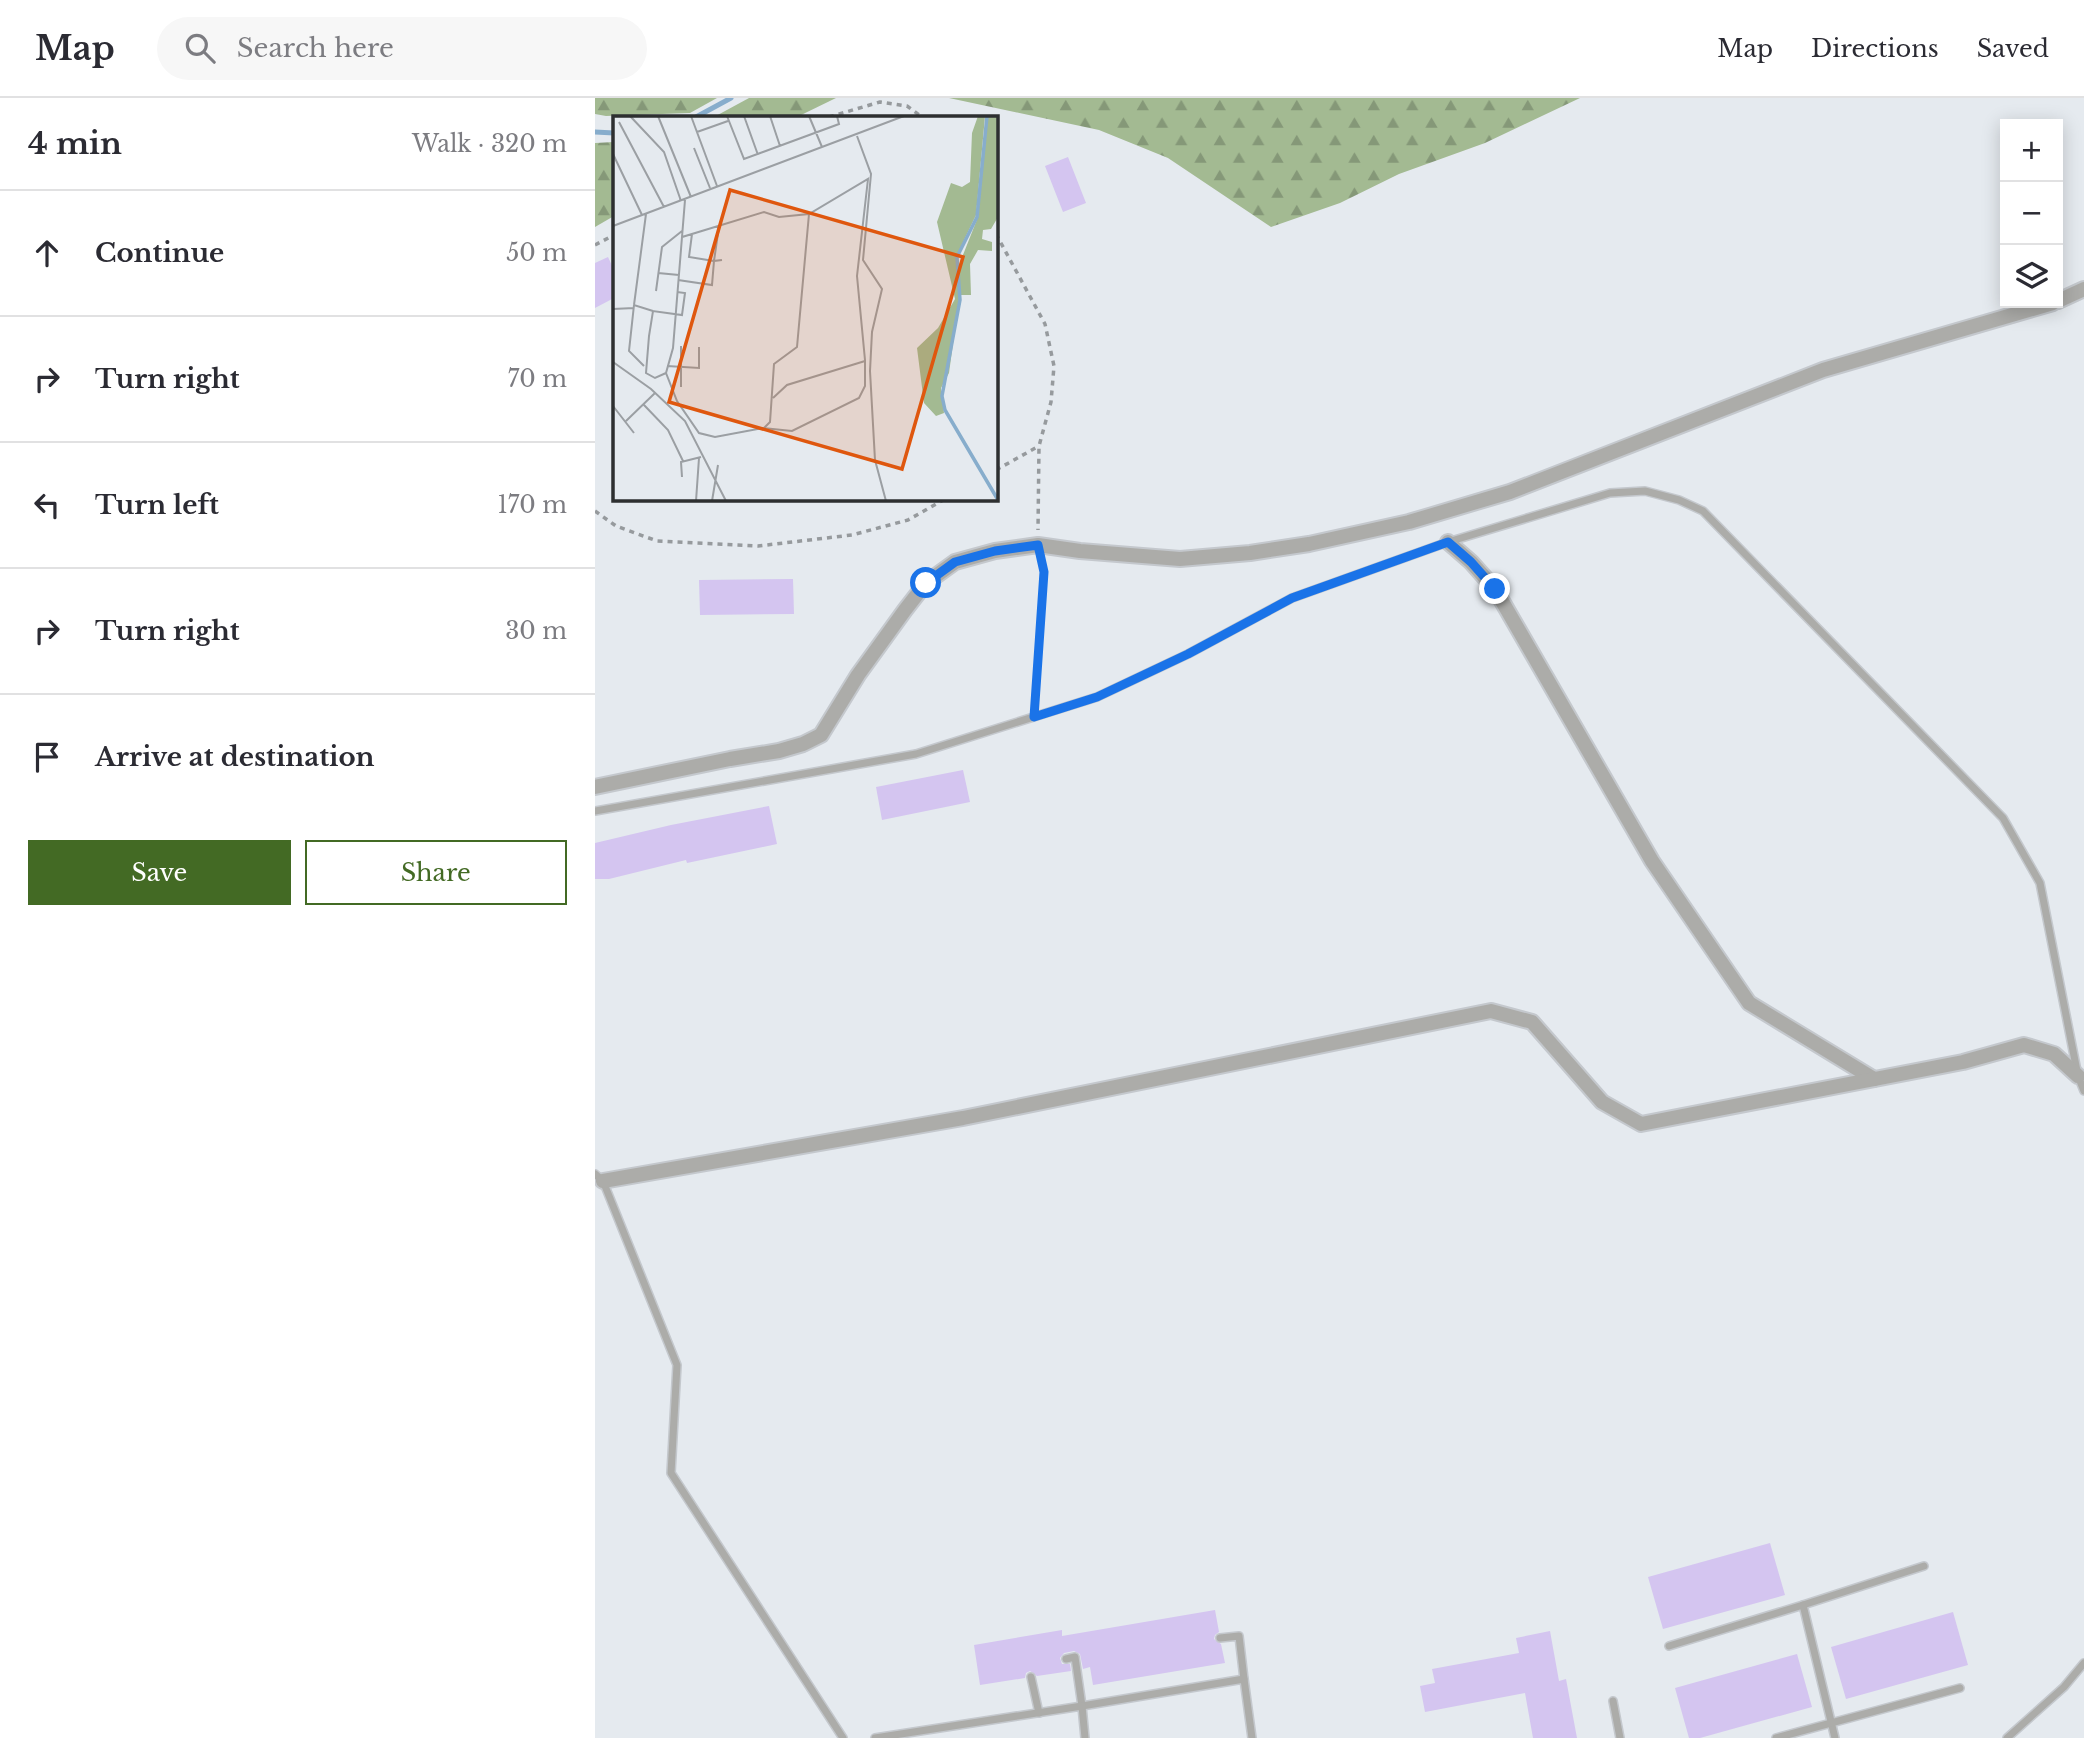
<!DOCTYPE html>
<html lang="en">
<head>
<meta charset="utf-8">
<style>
  :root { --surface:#fff; --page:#f7f7f7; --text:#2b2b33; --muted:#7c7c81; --line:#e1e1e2; --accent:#436a24 }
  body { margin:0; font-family:"Libre Baskerville",serif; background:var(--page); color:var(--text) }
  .controls { position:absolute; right:21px; top:21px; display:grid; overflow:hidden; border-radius:0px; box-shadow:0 4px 18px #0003 }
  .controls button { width:63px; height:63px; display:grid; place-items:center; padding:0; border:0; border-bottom:2px solid var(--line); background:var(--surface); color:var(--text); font:35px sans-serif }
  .stop { position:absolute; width:21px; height:21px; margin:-16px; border:5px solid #1a73e8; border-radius:50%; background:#fff }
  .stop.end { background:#1a73e8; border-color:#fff; box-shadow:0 2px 7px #0008 }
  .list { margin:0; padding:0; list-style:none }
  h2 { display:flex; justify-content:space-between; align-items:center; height:91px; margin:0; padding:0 28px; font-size:30px }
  h2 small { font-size:23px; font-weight:400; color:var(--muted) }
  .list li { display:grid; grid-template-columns:46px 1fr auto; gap:21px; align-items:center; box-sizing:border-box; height:126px; padding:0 28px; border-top:2px solid var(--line) }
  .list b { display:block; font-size:26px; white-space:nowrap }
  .list em { font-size:23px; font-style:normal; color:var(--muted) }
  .actions { display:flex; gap:14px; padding:21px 28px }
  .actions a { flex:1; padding:16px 0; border:2px solid var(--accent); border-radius:0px; text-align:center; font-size:24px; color:var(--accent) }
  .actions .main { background:var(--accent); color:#fff }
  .icon { flex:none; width:38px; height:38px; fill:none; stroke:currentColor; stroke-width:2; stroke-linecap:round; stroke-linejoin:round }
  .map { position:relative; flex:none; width:1489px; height:1640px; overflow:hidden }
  header { display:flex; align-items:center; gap:42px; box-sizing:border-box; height:98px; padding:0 35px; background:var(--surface); border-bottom:2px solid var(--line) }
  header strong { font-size:33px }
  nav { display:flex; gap:38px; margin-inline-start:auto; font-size:24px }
  .search { width:490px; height:63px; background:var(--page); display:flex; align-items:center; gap:18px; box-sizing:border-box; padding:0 24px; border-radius:38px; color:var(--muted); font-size:26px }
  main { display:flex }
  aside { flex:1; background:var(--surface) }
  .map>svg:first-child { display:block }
  .forest { fill:url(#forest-firs) }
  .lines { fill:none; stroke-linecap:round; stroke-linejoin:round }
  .stream { stroke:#87adcc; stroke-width:5 }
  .building { fill:#d4c5f0 }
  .service-casing { stroke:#c4c8cd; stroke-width:10 }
  .minor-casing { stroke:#c4c8cd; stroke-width:18 }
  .path { stroke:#969a9d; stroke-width:3.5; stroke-dasharray:5 5; stroke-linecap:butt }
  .service { stroke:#acaca9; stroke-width:7 }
  .minor { stroke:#acaca9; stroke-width:14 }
  .route { stroke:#1a73e8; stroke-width:9 }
  .inset-river { fill:none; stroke:#87adcc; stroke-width:3.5 }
  .inset-road { fill:none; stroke:#9b9fa3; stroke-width:2 }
  .view { fill:#df570e; fill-opacity:0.15; stroke:#df570e; stroke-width:3.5 }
  .inset-edge { fill:none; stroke:#2d2f30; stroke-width:3.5 }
</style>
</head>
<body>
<header>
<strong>Map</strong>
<div class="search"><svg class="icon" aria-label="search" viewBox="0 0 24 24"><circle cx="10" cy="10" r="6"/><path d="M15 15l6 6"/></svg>Search here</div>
<nav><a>Map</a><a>Directions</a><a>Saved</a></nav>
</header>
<main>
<aside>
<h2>4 min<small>Walk · 320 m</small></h2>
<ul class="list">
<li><svg class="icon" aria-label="ahead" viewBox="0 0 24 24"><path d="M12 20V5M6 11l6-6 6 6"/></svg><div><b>Continue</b></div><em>50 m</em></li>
<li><svg class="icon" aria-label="right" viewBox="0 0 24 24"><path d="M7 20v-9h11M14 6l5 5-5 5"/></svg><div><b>Turn right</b></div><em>70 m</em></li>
<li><svg class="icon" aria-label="left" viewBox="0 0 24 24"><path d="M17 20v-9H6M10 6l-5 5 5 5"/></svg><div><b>Turn left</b></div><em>170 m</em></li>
<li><svg class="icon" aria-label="right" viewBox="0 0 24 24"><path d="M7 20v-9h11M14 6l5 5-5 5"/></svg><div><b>Turn right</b></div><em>30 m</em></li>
<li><svg class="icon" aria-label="arrive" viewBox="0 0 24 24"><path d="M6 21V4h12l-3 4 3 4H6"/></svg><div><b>Arrive at destination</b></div></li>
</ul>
<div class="actions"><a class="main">Save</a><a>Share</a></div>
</aside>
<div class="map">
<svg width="1489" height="1640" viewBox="0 0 1489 1640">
  <defs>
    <pattern id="forest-firs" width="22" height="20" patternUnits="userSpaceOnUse" patternTransform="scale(1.75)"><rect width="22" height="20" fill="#a3ba92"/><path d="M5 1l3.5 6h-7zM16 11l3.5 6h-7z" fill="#859878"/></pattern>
  </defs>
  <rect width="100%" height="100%" fill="#e5eaef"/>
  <!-- forest -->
  <g class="forest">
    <path d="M0,0H122L95,15L11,18L0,16Z"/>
    <path d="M154,0H241L202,19H119Z"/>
    <path d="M354,0H985L890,45L804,76L745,105L676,129L573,60L504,32Z"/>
    <path d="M19,44V118L0,129V45Z"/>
  </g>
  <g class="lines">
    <!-- stream -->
    <g class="stream">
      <path d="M101,19L136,0"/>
      <path d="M0,34L19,35"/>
    </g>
  </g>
  <!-- building -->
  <g class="building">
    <path d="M473,59L491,105L468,114L450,68Z"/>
    <path d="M13,159L19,172V200L0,210V165Z"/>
    <path d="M198,481L199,516L105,517L104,482Z"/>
    <path d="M368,672L375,704L287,722L281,689Z"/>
    <path d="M174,708L182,746L92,765L91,762L14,781H0V745L76,727Z"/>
    <path d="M1175,1445L1190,1497L1068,1531L1053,1479Z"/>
    <path d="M620,1512L624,1534L620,1537L619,1541L626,1546L630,1565L498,1587L495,1569L488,1571L485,1556L479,1553L469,1555L465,1560L467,1566H475L476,1573L442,1578L435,1573L431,1575L430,1580L385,1587L379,1547L467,1532V1538Z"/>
    <path d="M1358,1514L1373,1567L1251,1601L1236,1549Z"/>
    <path d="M955,1533L964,1583L971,1581L982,1640H938L930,1595L830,1614L825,1588L840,1585L837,1571L924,1555L921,1540Z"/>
    <path d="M1202,1556L1217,1609L1105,1640H1094L1080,1590Z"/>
  </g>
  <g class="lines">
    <!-- service casing -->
    <g class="service-casing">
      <g id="service">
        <path d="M0,713L321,656L502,599L593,556L697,500L853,444L1015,395L1050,393L1084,402L1108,413L1408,720L1445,785L1483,978L1489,993"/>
        <path d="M0,1076L8,1083L82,1267L76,1375L248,1640"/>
        <path d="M1208,1507L1329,1468"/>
        <path d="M625,1540L644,1538L649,1581"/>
        <path d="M1074,1548L1208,1507L1240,1640"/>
        <path d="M471,1561L480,1559L487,1608L649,1581L657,1640"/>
        <path d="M436,1579L444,1615"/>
        <path d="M1018,1603L1025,1640"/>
        <path d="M280,1640L487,1608L490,1640"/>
        <path d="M1181,1640L1365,1590"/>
        <path d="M1412,1640L1469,1589L1489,1565"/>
      </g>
    </g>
    <!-- minor casing -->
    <g class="minor-casing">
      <g id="minor">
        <path d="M1463,203L1489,191"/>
        <path d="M853,444L876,464L900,491L1057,763L1154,905L1279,981"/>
        <path d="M0,689L135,661L184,653L208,646L226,637L263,577L310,512L331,485L360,464L400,453L443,447L485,453L585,461L655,455L714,446L814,424L915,394L1228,272L1458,205"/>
        <path d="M8,1083L368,1020L896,913L937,924L1007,1004L1046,1026L1368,964L1429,947L1459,956L1483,978"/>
      </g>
    </g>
    <!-- path -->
    <g class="path">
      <path d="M234,19L285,4L312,8L327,19"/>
      <path d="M401,136L450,226L459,268L456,304L444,348L443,432"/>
      <path d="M0,147L19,137"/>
      <path d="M401,372L444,348"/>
      <path d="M0,413L21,428L62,443L163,448L257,437L313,422L350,401"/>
      <path d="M439,606L449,473L446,460"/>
    </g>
    <!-- service -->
    <use href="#service" class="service"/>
    <!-- minor -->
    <use href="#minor" class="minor"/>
  </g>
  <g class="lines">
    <!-- route -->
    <path class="route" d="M331,485L360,464L400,453L443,447L449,474L439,619L502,599L593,556L697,500L853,444L876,464L900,491"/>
  </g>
  <!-- overview -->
  <g transform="translate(18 18)">
    <rect width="385" height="385" fill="#e5eaef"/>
    <path d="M365,0H372L363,99L343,141L346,184L336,257L328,272L331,297L323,300L311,287L304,232L325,212L342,183L324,106L338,67L349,71L357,66L359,17ZM375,0H384L385,101L378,113L370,114L369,123L379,126V135L365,134L357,148L358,179H348L344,154L365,101Z" fill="#a3ba92"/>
    <path class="inset-river" d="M374,0L364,101L344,141L347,184L329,280L332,294L385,384"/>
    <path class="inset-road" d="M17,0L51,36L68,85M45,0L78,81M78,0L104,70M114,0L131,43L226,8L224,0M131,0L145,39M157,0L167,30M196,0L209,31M6,6L51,91M84,16L115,5M244,20L258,58L250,144L269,173L259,216L257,255L262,344L273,385M81,32L97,72M0,38L29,99M0,110L291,0M79,118L76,141L101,145L106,110M69,121L60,232L53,257L64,285L86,317L102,321L150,312L179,315L246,282L252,270V244L244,160L255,63L196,98L166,101L151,96L69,121L72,84M45,157L66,159M65,164L99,169L101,145L109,144M43,175L49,131L69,115M21,189L33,98M0,193L21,192M0,246L38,273L72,305L113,385M31,250L16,235L21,189L40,195M54,250L86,252V231M53,257L42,262L33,257L36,220L40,195L69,199L72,177L64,176M68,271V230M160,282L174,269L252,245M31,289L55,314L70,345M0,290L21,317M13,305L42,277M151,312L157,306L161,248L184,231L196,98M69,361L68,346L88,341M83,385L86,342M99,385L105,349"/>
    <path class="view" d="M117,74L350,141L289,353L56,286Z"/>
    <rect width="385" height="385" class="inset-edge"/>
  </g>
</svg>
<div class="controls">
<button>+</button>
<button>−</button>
<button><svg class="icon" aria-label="layers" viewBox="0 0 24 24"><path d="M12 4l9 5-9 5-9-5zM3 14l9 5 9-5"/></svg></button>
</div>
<div class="stop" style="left:331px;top:485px"></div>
<div class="stop end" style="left:900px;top:491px"></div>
</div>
</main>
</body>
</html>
